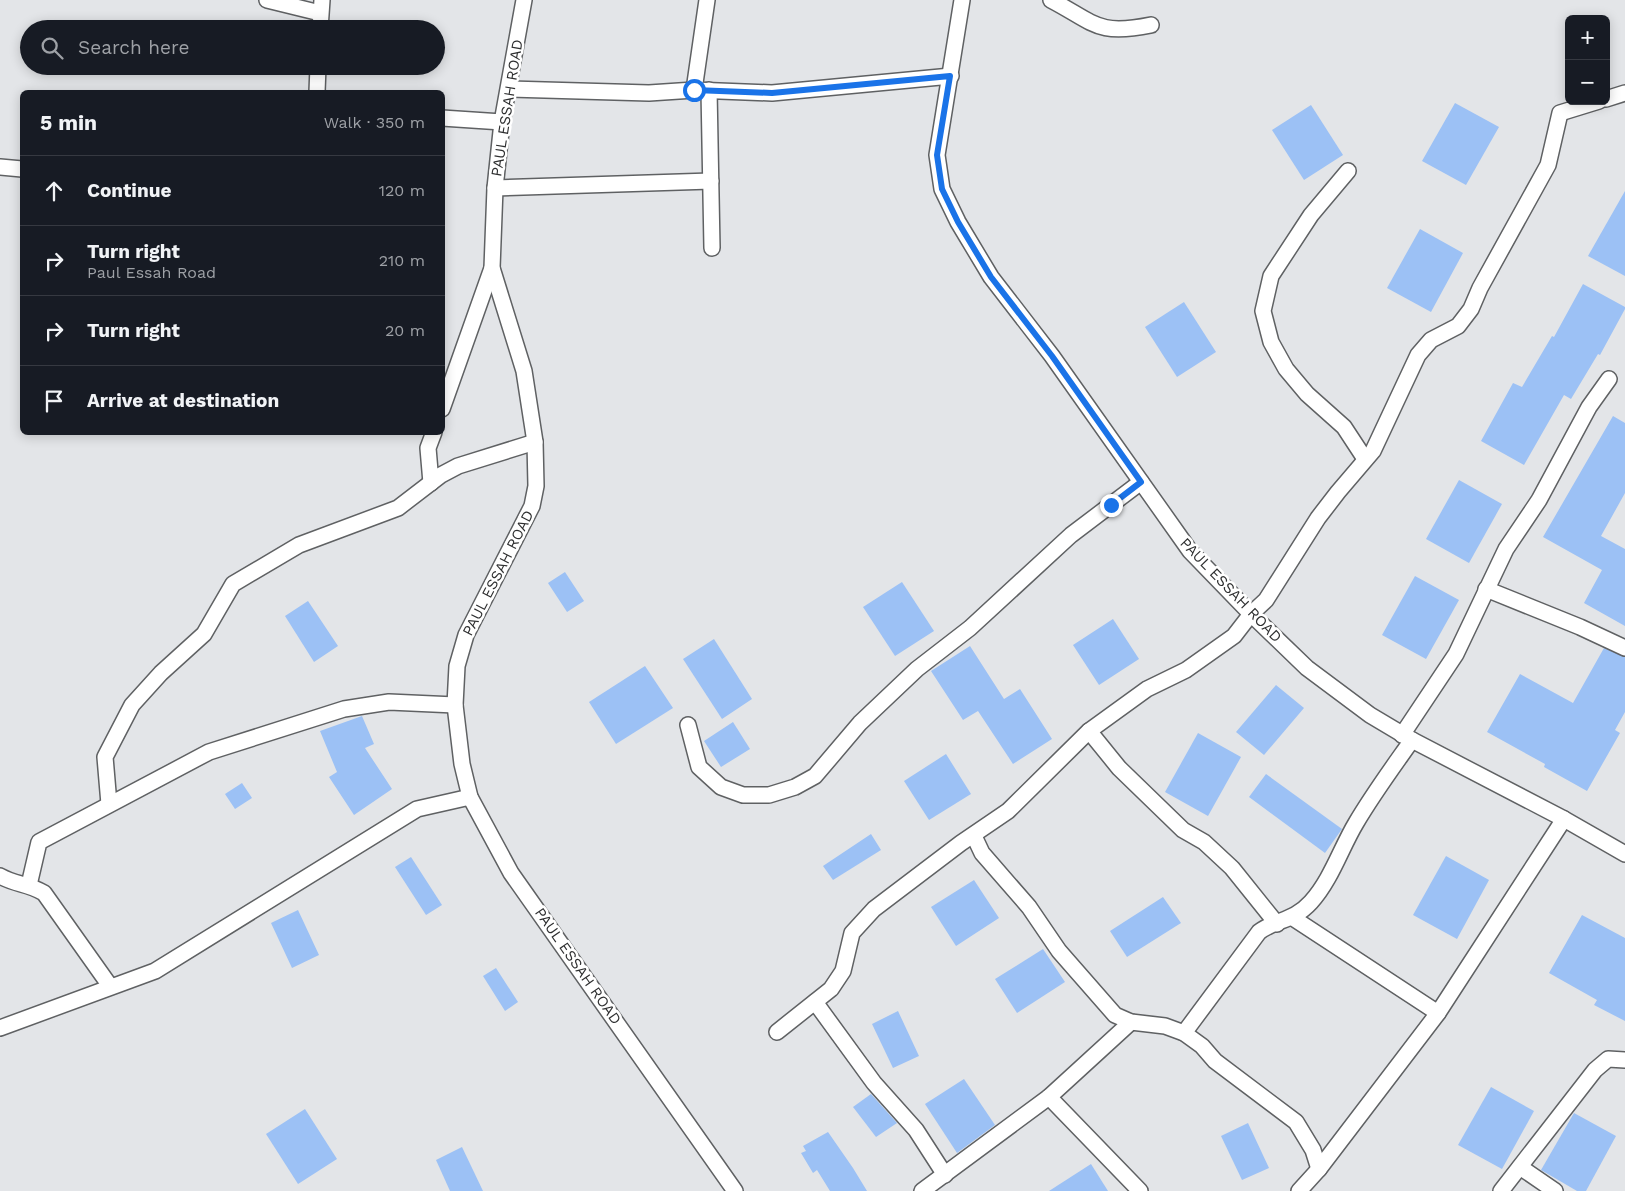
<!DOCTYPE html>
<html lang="en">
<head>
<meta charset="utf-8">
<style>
  :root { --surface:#171b24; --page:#242831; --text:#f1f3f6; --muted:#9ea1a6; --line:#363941 }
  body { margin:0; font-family:"Work Sans",sans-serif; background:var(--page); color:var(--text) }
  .controls { position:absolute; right:15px; top:15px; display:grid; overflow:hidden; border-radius:8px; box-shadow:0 2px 12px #0003 }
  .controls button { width:45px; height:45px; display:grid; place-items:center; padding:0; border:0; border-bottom:1px solid var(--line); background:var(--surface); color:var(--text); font:25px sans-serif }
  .stop { position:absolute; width:15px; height:15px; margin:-11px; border:4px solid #1a73e8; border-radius:50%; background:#fff }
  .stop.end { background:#1a73e8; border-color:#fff; box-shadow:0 1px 5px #0008 }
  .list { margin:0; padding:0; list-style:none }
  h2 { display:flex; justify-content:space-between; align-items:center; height:65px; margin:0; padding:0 20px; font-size:21px }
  h2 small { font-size:16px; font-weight:400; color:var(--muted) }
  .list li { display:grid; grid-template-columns:32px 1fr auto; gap:15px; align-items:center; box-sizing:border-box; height:70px; padding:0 20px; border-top:1px solid var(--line) }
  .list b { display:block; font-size:19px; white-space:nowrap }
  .list p { margin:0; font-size:16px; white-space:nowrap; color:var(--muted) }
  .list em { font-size:16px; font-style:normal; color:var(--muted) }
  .icon { flex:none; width:28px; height:28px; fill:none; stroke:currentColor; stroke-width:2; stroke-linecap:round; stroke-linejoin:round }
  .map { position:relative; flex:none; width:1625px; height:1191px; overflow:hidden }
  .search { position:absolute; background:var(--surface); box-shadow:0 2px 12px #0003; left:20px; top:20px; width:425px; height:55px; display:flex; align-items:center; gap:12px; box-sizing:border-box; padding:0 18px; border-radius:28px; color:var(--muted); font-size:19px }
  .panel { position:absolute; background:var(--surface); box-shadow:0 2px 12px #0003; left:20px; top:90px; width:425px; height:345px; border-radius:8px }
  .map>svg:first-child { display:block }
  .building { fill:#9cc1f5 }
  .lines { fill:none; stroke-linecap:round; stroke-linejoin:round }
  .minor-casing { stroke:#5f6163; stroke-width:18 }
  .minor { stroke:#fff; stroke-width:15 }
  .route { stroke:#1a73e8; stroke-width:6 }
  .labels { text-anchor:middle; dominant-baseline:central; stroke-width:5; stroke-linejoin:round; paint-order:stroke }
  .street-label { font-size:15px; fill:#2e2f30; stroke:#fff }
</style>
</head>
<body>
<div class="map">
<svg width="1625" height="1191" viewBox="0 0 1625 1191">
  <rect width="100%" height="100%" fill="#e3e5e8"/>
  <!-- building -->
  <g class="building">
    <path d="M1455,103L1499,127L1466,185L1422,161Z"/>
    <path d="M1311,105L1343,155L1304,180L1272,130Z"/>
    <path d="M1625,191V276L1588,256Z"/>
    <path d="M1420,229L1463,253L1431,312L1387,288Z"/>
    <path d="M1583,284L1625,307V309L1600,355L1598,354L1571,399L1564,395L1524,465L1481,441L1513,383L1522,387L1552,336L1554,337Z"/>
    <path d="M1184,302L1216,352L1177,377L1145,327Z"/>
    <path d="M1613,416L1625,423V493L1601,536L1625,549V626L1584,603L1602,570L1543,537Z"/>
    <path d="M1459,480L1502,504L1469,563L1426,539Z"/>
    <path d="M565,572L584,601L567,612L548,583Z"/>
    <path d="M1415,576L1459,600L1426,659L1382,635Z"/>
    <path d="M902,582L934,631L895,656L863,607Z"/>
    <path d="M308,601L338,646L314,662L285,616Z"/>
    <path d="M1113,619L1139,659L1099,685L1073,645Z"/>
    <path d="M714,639L752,699L722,719L683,659Z"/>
    <path d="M970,646L1004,699L1020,689L1052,739L1013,764L978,711L963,720L931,671Z"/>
    <path d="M1604,648L1625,657V712L1615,730L1620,733L1587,791L1544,767L1545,764L1487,732L1520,674L1573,703Z"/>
    <path d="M645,666L673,708L616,744L589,702Z"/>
    <path d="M1276,685L1304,708L1264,755L1236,732Z"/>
    <path d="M362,716L374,744L365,748L392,789L354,815L329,777L337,772L320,731Z"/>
    <path d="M733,722L750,749L721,767L704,741Z"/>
    <path d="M1198,733L1241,757L1208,816L1165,792Z"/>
    <path d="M946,754L971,794L929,820L904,781Z"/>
    <path d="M1266,774L1342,829L1325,853L1249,797Z"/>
    <path d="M242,783L252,798L235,809L225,794Z"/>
    <path d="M871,834L881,850L833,880L823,866Z"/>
    <path d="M1446,856L1489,880L1457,939L1413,915Z"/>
    <path d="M411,857L442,905L426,915L395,867Z"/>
    <path d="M974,880L999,918L956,946L931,907Z"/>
    <path d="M1163,897L1181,923L1127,957L1110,931Z"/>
    <path d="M298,910L319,955L292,968L271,923Z"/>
    <path d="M1582,915L1625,938V1021L1594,1005L1597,1000L1549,973Z"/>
    <path d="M1043,949L1065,982L1017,1013L995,979Z"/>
    <path d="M496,968L518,1002L505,1011L483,976Z"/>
    <path d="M898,1011L919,1056L893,1068L872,1024Z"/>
    <path d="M964,1079L995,1125L957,1153L925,1104Z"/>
    <path d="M1491,1087L1534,1111L1502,1169L1458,1145Z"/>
    <path d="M871,1094L897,1123L876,1137L853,1107Z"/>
    <path d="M305,1109L337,1159L298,1184L266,1134Z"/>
    <path d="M1574,1113L1616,1136L1586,1191H1577L1541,1170Z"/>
    <path d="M1248,1123L1269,1168L1242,1180L1221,1136Z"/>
    <path d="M828,1132L853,1168L867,1191H830L817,1170L813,1173L801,1153L806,1151L803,1146Z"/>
    <path d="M462,1147L483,1191H450L436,1160Z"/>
    <path d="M1091,1164L1108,1191H1049Z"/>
  </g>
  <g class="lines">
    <!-- minor casing -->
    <g class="minor-casing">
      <g id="minor">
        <path d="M267,0L320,13"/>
        <path d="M524,0L502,122L495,188L492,268L524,371L535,442L536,486L532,506L466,635L457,666L455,705L462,764L470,797L511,873L735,1191"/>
        <path d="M962,0L937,155L942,189L958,222L991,277L1052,356L1190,551L1251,614L1307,668L1370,715L1412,740L1564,819L1625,854"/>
        <path d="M1051,0C1095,23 1097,36 1151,25"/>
        <path d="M320,29L322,0"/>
        <path d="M510,89L649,93L694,90L772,93L951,76"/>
        <path d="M694,90L707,0"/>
        <path d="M709,90L712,248"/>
        <path d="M317,92L318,66"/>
        <path d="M1606,99L1625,93"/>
        <path d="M442,118L502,122"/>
        <path d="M0,167L22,169"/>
        <path d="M1348,171L1311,215L1271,276L1263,311L1271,342L1286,369L1307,394L1344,427L1365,459"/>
        <path d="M495,188L711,181"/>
        <path d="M442,409L492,268"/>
        <path d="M431,483L428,448L434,432"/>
        <path d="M1486,589L1580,627L1625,648"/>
        <path d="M688,725L699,767L721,787L743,795H769L795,787L815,776L860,723L917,669L970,628L1071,535L1141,482"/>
        <path d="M1089,731L1119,768L1183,830L1204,842L1232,868L1277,924"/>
        <path d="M1402,735L1456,654L1506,549L1539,500L1589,407L1609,379"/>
        <path d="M109,804L105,757L132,705L161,673L204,634L233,584L299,545L398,508L441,475L458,466L535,442"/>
        <path d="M974,836L982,853L1029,907L1059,951L1115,1015L1131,1022L1165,1026L1184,1033L1202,1046L1215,1061L1296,1122L1313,1150L1319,1169"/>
        <path d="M0,876C16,885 27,883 44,893L110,986"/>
        <path d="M29,885L39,842L209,752L344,709L389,702L455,705"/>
        <path d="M1293,918L1438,1013"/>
        <path d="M815,1002L874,1083L916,1130L945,1175"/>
        <path d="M0,1028L155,971L417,809L470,797"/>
        <path d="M777,1032L831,989L843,971L852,933L874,909L961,843L1008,811L1089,731L1147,689L1186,670L1234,636L1251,614L1266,600L1318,518L1338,492L1373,451L1418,355L1431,340L1458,326L1471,309L1480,288L1548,165L1560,113L1599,101"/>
        <path d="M1184,1033L1259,932C1276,919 1293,922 1311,902C1331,880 1341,848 1356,823C1373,794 1393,767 1412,740"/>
        <path d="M1049,1097L1140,1191"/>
        <path d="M1520,1167L1555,1191"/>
        <path d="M922,1191L1049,1097L1131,1022"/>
        <path d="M1299,1191L1319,1169L1438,1013L1564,819"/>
        <path d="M1501,1191L1595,1070L1608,1059L1625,1060"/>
      </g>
    </g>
    <!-- minor -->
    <use href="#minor" class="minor"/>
  </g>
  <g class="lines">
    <!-- route -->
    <path class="route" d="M694,90L772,93L950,76L937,155L942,189L958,222L991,277L1052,356L1141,482L1111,505"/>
  </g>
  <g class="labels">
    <!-- street labels -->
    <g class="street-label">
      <text transform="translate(507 108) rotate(-81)">PAUL ESSAH ROAD</text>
      <text transform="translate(498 573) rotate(-63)">PAUL ESSAH ROAD</text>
      <text transform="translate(1231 590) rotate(46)">PAUL ESSAH ROAD</text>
      <text transform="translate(578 966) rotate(55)">PAUL ESSAH ROAD</text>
    </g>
  </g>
</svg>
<div class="controls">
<button>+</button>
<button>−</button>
</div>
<div class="stop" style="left:694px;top:90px"></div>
<div class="stop end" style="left:1111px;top:505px"></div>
<div class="search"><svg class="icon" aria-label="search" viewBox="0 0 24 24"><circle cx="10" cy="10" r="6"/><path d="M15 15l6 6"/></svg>Search here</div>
<section class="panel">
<h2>5 min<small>Walk · 350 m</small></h2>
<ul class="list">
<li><svg class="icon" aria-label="ahead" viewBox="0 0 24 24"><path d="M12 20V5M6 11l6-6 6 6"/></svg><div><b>Continue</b></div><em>120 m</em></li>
<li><svg class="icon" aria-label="right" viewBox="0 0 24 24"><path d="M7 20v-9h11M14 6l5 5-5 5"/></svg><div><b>Turn right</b><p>Paul Essah Road</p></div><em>210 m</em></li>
<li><svg class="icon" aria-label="right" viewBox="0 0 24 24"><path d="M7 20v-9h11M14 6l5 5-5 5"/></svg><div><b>Turn right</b></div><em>20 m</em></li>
<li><svg class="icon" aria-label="arrive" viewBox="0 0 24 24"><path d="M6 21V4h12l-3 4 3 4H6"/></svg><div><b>Arrive at destination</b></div></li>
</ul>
</section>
</div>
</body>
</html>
